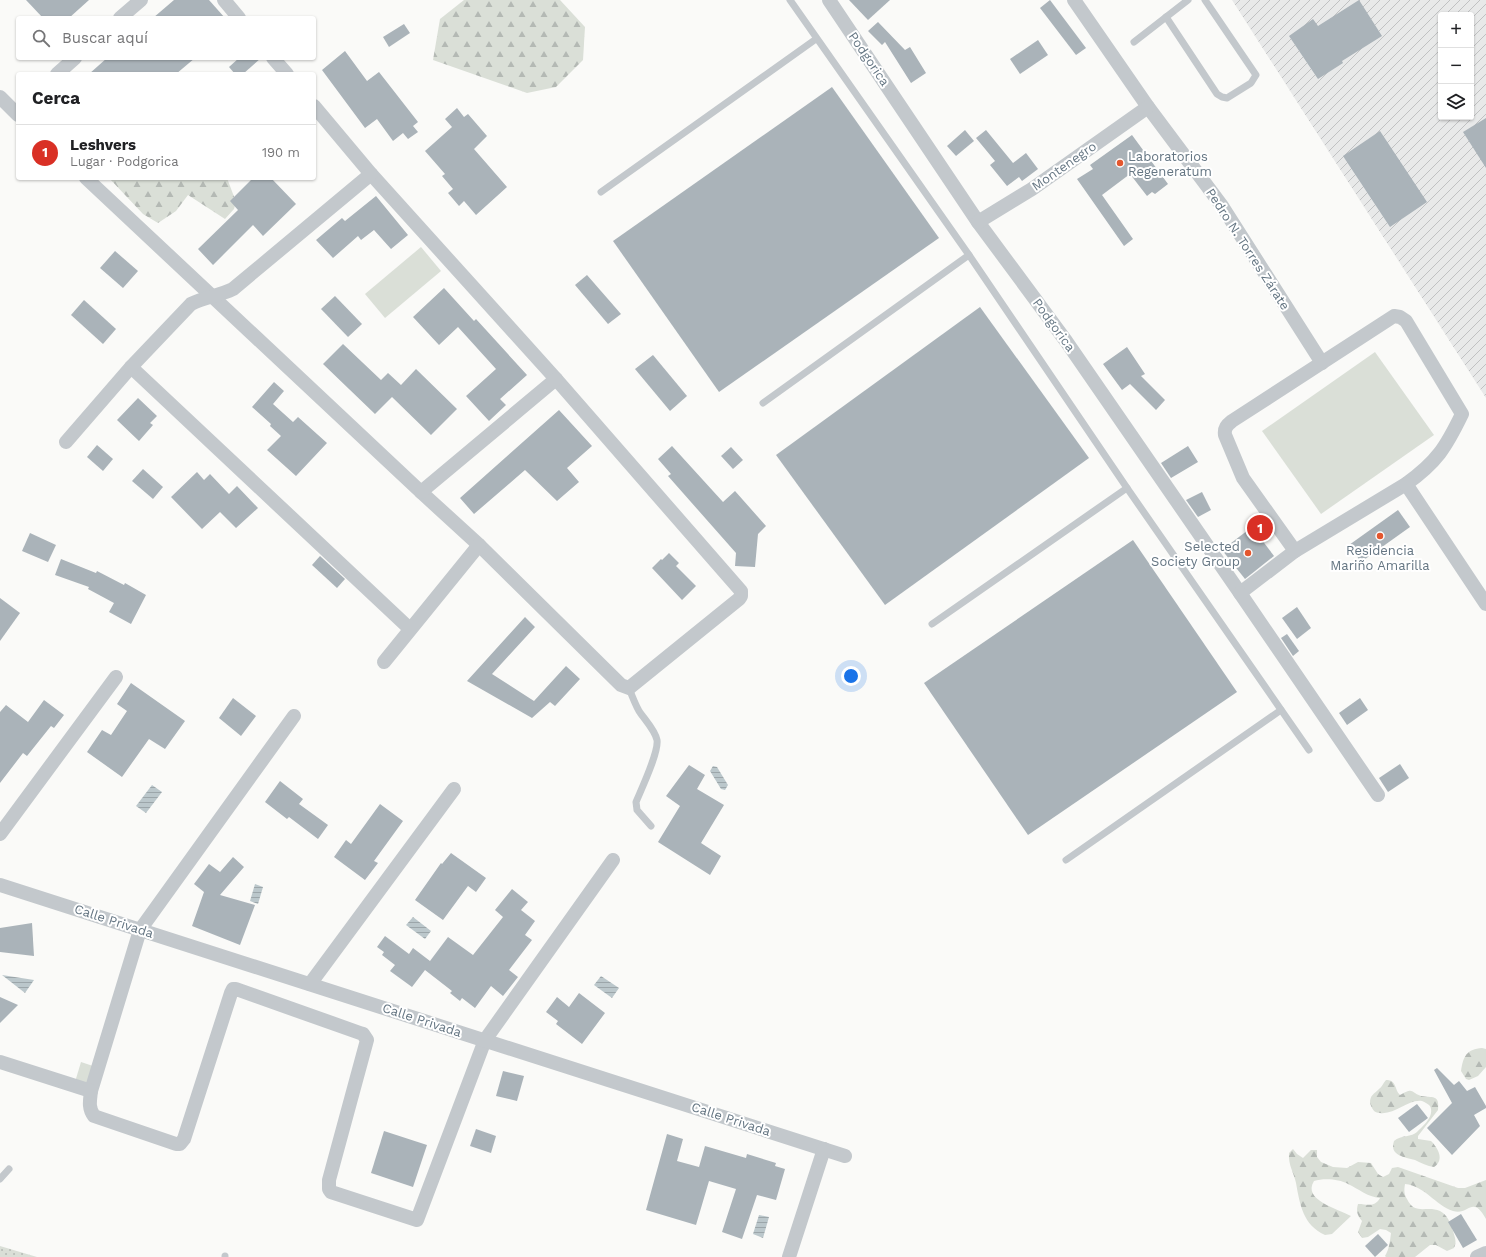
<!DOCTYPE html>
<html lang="es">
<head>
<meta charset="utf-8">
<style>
  :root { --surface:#fff; --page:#f6f6f6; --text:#202124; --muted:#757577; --line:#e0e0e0; --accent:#d93025 }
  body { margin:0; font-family:"Work Sans",sans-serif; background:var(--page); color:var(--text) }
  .controls { position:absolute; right:12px; top:12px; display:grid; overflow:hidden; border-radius:4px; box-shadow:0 1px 3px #0004 }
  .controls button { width:36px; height:36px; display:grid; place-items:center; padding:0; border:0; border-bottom:1px solid var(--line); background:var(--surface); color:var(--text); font:20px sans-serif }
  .you { position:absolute; left:851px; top:676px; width:14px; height:14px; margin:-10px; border:3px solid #fff; border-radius:50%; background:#1a73e8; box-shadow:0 0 0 6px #1a73e833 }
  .badge { display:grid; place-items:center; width:26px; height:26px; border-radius:50%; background:var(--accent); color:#fff; font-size:13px; font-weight:700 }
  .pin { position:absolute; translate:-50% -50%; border:2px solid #fff; box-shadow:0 1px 4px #0006 }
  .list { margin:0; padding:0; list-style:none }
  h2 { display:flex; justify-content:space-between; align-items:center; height:52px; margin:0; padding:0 16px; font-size:17px }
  h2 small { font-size:13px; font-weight:400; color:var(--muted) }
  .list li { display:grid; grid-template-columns:26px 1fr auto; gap:12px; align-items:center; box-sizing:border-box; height:56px; padding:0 16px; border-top:1px solid var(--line) }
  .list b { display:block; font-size:15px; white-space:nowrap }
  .list p { margin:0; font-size:13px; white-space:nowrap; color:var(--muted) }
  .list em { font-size:13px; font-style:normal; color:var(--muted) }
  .icon { flex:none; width:22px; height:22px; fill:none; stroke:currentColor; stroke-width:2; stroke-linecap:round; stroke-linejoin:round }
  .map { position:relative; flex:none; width:1486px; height:1257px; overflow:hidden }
  .search { position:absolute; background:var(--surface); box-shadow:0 1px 3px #0004; left:16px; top:16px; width:300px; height:44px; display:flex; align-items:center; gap:10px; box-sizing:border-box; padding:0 14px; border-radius:4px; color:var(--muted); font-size:15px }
  .panel { position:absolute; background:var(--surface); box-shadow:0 1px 3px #0004; left:16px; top:72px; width:300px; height:108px; border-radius:4px }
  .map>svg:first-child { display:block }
  .industrial { fill:url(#industrial-furrows); fill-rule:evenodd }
  .grass { fill:url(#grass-dots) }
  .forest { fill:url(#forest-firs) }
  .pitch { fill:#dadfd7 }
  .water { fill:url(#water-rules) }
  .building { fill:#aab3b9 }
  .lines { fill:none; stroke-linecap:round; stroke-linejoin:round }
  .service { stroke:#c3c8cc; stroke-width:7 }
  .minor { stroke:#c3c8cc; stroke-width:14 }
  .poi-dot { fill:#e4572e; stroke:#fff; stroke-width:1.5 }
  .labels { text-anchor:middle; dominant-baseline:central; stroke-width:4; stroke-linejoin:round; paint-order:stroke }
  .street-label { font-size:13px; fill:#657683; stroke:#fff }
  .poi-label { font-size:13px; fill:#657683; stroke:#fff; text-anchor:start }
</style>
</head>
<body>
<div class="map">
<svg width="1486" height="1257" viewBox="0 0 1486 1257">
  <defs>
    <pattern id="industrial-furrows" width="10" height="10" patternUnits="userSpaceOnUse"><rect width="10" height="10" fill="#e8e9e9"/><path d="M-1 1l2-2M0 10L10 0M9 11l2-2" fill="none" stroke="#c0c1c2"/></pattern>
    <pattern id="grass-dots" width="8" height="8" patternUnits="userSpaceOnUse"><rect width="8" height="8" fill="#dadfd7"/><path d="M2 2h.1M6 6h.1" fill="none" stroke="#b4b9b4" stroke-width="1.8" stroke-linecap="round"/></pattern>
    <pattern id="forest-firs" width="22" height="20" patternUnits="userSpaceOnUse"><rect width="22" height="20" fill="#dadfd7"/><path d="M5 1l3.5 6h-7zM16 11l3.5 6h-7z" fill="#b4b9b4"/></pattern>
    <pattern id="water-rules" width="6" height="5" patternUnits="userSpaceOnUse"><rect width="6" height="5" fill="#bbc7cb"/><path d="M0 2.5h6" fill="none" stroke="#9ca6aa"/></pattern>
  </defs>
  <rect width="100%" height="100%" fill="#fafaf8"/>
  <!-- industrial -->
  <path class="industrial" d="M1232,0H1486V398ZM1441,15H1471V117H1441Z"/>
  <!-- grass -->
  <path class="grass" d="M0,1246L37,1257H0Z"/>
  <!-- forest -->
  <g class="forest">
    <path d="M464,0H560L585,27L583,60L556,87L527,93L433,60L440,19Z"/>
    <path d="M109,178H227L236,202L234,209L225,219L188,195L176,211L158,223L143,214Z"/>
    <path d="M1482,1048L1486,1049V1067L1478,1076L1469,1080L1466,1079L1461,1071C1463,1056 1467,1049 1482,1048Z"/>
    <path d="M1386,1080C1397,1080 1394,1089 1400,1095C1414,1087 1410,1092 1421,1096C1432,1098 1440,1094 1438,1110L1418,1136V1139L1431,1141C1438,1148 1445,1160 1434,1167C1427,1166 1421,1163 1415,1160C1405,1157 1389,1156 1394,1141C1401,1135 1412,1137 1417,1132C1423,1126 1435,1116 1430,1106C1428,1104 1425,1102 1422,1101C1408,1099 1395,1115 1380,1113C1374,1113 1372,1109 1370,1103C1370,1095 1374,1094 1379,1089C1382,1087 1383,1083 1386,1080Z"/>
    <path d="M1293,1149L1297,1154L1303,1158L1311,1150H1317V1157L1321,1162L1333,1167L1347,1168L1358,1162L1371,1163L1378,1174L1383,1177L1389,1174L1392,1168L1398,1167L1458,1188H1465L1486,1180V1219C1472,1194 1469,1216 1453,1211C1435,1205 1425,1186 1405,1184C1404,1190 1404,1194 1407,1199C1415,1216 1427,1205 1440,1211C1448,1215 1450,1223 1453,1231C1455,1238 1457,1242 1454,1248L1447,1251L1436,1245H1430L1415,1257H1386L1385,1256C1389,1250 1390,1241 1391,1233L1386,1230L1380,1229L1368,1237L1362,1238L1358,1232L1362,1221C1357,1215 1356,1211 1358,1204C1368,1204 1374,1208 1380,1198C1367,1197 1359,1189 1348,1184C1339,1179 1324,1178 1314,1181C1302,1200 1338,1209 1351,1216L1332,1234L1325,1235C1303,1225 1300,1205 1296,1183C1294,1173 1288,1165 1289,1153Z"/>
  </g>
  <!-- pitch -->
  <g class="pitch">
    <path d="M421,247L441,271L385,318L365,294Z"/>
    <path d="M1375,352L1434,435L1321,514L1262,431Z"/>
    <path d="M81,1062L102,1069L95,1089L75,1082Z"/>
  </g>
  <!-- water -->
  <g class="water">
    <path d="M713,766L717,767L728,785L725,790L721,789L710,771Z"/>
    <path d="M152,785L162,792L146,813L136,806Z"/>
    <path d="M255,884L263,887L258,904L250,901Z"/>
    <path d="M413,917L431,931L425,939L406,925Z"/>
    <path d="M2,975L34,980L25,993Z"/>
    <path d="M601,976L619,988L612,998L594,985Z"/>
    <path d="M759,1215L769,1217L763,1238L753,1234Z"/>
  </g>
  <!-- building -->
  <g class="building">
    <path d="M26,0H89L69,18H43Z"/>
    <path d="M174,0H209L225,18H153Z"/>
    <path d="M849,0H890L868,20Z"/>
    <path d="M1050,0L1086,48L1076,55L1040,8Z"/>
    <path d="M1359,0L1382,36L1342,61L1343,63L1318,79L1289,36L1313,19L1318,26Z"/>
    <path d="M878,22L905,50L910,47L926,73L911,83L885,42L882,45L868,31Z"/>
    <path d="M404,24L410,33L389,47L383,37Z"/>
    <path d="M1038,40L1048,55L1020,74L1010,59Z"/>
    <path d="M345,51L367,81L379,72L418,122L413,126L418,132L408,139L403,133L393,141L377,119L365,128L322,70Z"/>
    <path d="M107,58H195L176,74H89Z"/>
    <path d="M239,58H261L243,74H235L229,67Z"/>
    <path d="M832,87L939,238L719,392L613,241Z"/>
    <path d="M457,108L464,117L468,114L487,136L474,149L507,187L476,215L464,201L459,206L448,193L453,189L442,176L445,174L425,151L452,127L445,119Z"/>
    <path d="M1486,118V168L1463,132Z"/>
    <path d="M965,130L974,141L956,156L947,146Z"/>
    <path d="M986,130L1013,163L1026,153L1038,169L1022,181L1019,177L1007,186L990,165L995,161L976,138Z"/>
    <path d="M1380,131L1427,202L1390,227L1343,156Z"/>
    <path d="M1132,135L1168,184L1155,194L1152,192L1147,196L1130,174L1102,195L1133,239L1124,246L1077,179L1093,169L1090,165Z"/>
    <path d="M253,178H271L296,204L263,236L253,225L213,265L198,249L238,210L230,201Z"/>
    <path d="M376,196L408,235L391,249L374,230L361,240L358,236L333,258L316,240L342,218L345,221Z"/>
    <path d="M115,251L138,271L123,288L100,268Z"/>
    <path d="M587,275L621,314L608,324L575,285Z"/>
    <path d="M444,288L474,321L476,319L527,375L500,399L506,405L489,421L466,396L496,369L458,327L439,345L413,317Z"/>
    <path d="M335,296L362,324L348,337L321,309Z"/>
    <path d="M84,300L116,329L103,344L71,315Z"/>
    <path d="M980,307L1089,458L885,605L776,455Z"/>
    <path d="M343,344L381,380L388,373L401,385L416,369L457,409L431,435L392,397L375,414L323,364Z"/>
    <path d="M1127,347L1145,374L1141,376L1165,400L1156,410L1130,384L1122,390L1103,364Z"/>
    <path d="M653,355L687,396L670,411L635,369Z"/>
    <path d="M274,382L284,391L273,404L293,422L298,417L327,443L296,476L267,450L281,436L270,426L271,424L252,407Z"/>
    <path d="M138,398L157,416L150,423L153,425L139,441L117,420Z"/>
    <path d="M559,410L592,446L567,468L579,482L557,501L525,470L474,514L460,498Z"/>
    <path d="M97,445L113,459L103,471L87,457Z"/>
    <path d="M672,446L723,502L735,491L766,526L758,534L755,567L735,566L736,553L668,476L671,474L658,459Z"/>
    <path d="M1188,446L1198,462L1171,478L1161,463Z"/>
    <path d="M731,447L743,460L733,469L721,456Z"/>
    <path d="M143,469L163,487L153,499L132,481Z"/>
    <path d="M197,472L204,480L210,474L229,494L237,486L258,508L236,528L220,512L202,529L171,497Z"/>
    <path d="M1202,492L1211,510L1198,517L1186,500Z"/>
    <path d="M1398,510L1410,527L1361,562L1349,545Z"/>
    <path d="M1252,527L1274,556L1245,579L1222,550Z"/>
    <path d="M30,533L56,545L48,562L22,551Z"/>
    <path d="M1133,540L1237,692L1028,835L924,683Z"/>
    <path d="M669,553L679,563L676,566L696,586L682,600L652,568L661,559L662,560Z"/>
    <path d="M320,556L345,579L337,588L312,565Z"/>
    <path d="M61,559L96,573L97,571L124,585L125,583L146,595L131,624L109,612L114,603L88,589L89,587L55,575Z"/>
    <path d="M0,598L20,613L0,641Z"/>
    <path d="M1297,607L1311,628L1297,639L1282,618Z"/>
    <path d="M525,617L535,627L492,674L534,701L566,666L580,679L555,706L550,702L532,718L467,681Z"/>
    <path d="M1287,634L1299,651L1293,656L1281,638Z"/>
    <path d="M131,683L185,721L165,749L149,739L122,777L87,752L102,730L111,735L127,711L117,704Z"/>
    <path d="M233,698L256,716L241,736L219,718Z"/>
    <path d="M1360,698L1368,710L1347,725L1339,713Z"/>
    <path d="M44,700L64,715L54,728L51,726L27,756L23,753L0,783V712L6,705L28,722Z"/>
    <path d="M1400,764L1409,778L1388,792L1379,778Z"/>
    <path d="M689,765L705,775L697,789L724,805L701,843L721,856L710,875L658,842L680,806L666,796Z"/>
    <path d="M280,781L303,799L299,804L328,825L318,839L289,817L287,819L265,802Z"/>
    <path d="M380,804L403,821L374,861L378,863L365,880L334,857L346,840L351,844Z"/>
    <path d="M451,853L486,878L476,892L468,886L443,920L415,900L441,863L442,864Z"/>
    <path d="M233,857L244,867L220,895L255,905L240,945L192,926L204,892L194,884L209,864L220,872Z"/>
    <path d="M512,889L528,902L521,910L535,921L525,935L532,940L509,970L518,977L503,996L491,986L475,1008L462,998L460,1001L450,993L452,991L425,970L412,987L390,971L395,965L382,955L384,952L377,947L385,936L409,954L413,948L430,961L448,937L473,955L503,917L495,910Z"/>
    <path d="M32,923L34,956L0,952V928Z"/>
    <path d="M579,993L605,1013L582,1044L556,1024L558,1021L546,1012L557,997L569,1007Z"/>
    <path d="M0,997L18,1005L0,1023Z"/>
    <path d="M1437,1068L1454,1085L1459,1081L1467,1091L1475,1087L1486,1106V1108L1474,1115L1480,1126L1452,1155L1427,1128L1452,1103L1434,1070Z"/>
    <path d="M503,1071L524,1076L517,1101L496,1096Z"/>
    <path d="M1417,1104L1428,1118L1409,1132L1398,1118Z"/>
    <path d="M476,1129L496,1136L491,1153L470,1146Z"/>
    <path d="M384,1131L427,1145L413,1187L371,1173Z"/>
    <path d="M667,1134L683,1139L677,1161L699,1167L705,1146L746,1158L747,1154L776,1163L775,1166L785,1169L776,1200L757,1195L742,1239L722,1232L736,1189L709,1181L696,1225L646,1210Z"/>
    <path d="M1461,1214L1477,1240L1463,1248L1448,1222Z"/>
    <path d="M1378,1234L1388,1245L1375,1257L1365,1246Z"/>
  </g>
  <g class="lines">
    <!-- service -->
    <g class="service">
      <path d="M790,0L969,255L1127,488L932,624"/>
      <path d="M1166,17L1217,94L1222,97L1227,98L1251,83L1256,75L1205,0"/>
      <path d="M1134,42L1188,0"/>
      <path d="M601,192L816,39"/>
      <path d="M763,403L969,255"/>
      <path d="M1127,488L1309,750"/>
      <path d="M629,688C632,696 635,704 639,711C645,720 655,730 657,740C659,752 641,790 636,802L637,810L651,826"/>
      <path d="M1066,860L1281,710"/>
      <path d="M0,1179L9,1169"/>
      <path d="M225,1257V1256"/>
    </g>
    <!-- minor -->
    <g class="minor">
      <path d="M224,0L239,18"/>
      <path d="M829,0L978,222L1066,341L1240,593L1295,551"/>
      <path d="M1074,0L1148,107L1222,206L1322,363"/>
      <path d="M120,18L141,0"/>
      <path d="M273,58L287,74"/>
      <path d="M57,74L75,58"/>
      <path d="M0,97L18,115"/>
      <path d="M86,178L421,492L479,545L621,685L629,688L739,599L741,596V591L556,379L371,174L314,106"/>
      <path d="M978,222L1032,189L1148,107"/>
      <path d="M1394,316L1400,317L1406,321L1462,414C1446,447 1437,462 1406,484L1295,551L1243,478L1225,435C1224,428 1227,425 1232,421Z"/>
      <path d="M131,367L410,629"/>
      <path d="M66,442L131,367L191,304C204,297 219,296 233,289L371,174"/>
      <path d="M1406,484L1486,604"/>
      <path d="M421,492L556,379"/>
      <path d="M1240,593L1378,795"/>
      <path d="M384,662L479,545"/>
      <path d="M294,716L140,930L91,1091C90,1100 88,1108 94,1116L176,1144H180L184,1139L231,993L233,989H236L360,1033L363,1034L367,1040L329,1180V1189L331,1192L417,1220L485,1040L613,860"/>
      <path d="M0,834L116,677"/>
      <path d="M0,885L845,1156"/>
      <path d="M310,984L454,789"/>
      <path d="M0,1062L91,1091"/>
      <path d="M789,1257L824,1149"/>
      <path d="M1477,1257L1486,1253"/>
    </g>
  </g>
  <!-- markers -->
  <g class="poi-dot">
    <circle cx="1120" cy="163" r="4"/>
    <circle cx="1380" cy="536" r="4"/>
    <circle cx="1248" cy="553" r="4"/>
  </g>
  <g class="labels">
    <!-- street labels -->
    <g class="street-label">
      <text transform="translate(869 59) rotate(56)">Podgorica</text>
      <text transform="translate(1064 166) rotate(-35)">Montenegro</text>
      <text transform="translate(1248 249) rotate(57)">Pedro N. Torres Zárate</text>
      <text transform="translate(1054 325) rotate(54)">Podgorica</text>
      <text transform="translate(114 921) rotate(18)">Calle Privada</text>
      <text transform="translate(422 1020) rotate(18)">Calle Privada</text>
      <text transform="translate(731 1119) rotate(18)">Calle Privada</text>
    </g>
    <!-- poi labels -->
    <g class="poi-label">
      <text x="1128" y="156">Laboratorios<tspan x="1128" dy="15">Regeneratum</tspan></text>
      <text x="1240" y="546" text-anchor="end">Selected<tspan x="1240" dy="15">Society Group</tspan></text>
      <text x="1380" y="550" text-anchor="middle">Residencia<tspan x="1380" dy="15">Mariño Amarilla</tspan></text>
    </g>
  </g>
</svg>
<div class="controls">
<button>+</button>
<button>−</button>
<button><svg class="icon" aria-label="layers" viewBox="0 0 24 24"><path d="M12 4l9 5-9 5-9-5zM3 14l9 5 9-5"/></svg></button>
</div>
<div class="you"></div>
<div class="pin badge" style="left:1260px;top:528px">1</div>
<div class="search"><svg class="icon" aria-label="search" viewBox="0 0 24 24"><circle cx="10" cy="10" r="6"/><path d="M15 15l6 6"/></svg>Buscar aquí</div>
<section class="panel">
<h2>Cerca<small></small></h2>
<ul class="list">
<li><span class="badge">1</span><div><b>Leshvers</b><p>Lugar · Podgorica</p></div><em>190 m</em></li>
</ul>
</section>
</div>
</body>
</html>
